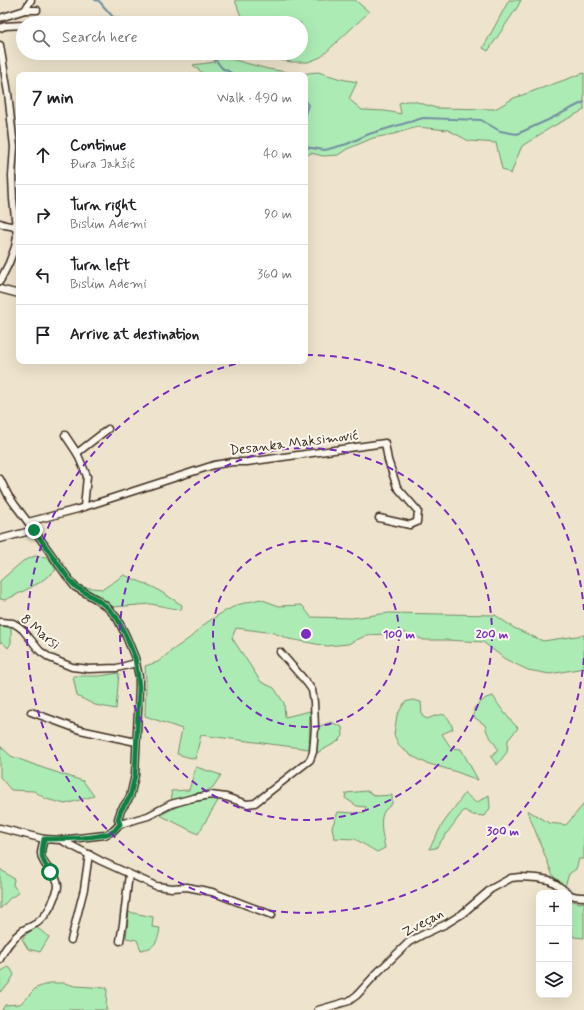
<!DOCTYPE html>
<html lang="en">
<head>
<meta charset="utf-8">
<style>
  :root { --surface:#fff; --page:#f6f6f6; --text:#202124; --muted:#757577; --line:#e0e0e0 }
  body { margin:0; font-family:Mynerve,sans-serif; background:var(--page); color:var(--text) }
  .controls { position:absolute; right:12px; bottom:12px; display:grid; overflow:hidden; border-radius:8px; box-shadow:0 4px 16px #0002 }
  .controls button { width:36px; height:36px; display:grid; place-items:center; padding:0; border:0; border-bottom:1px solid var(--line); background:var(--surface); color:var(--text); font:20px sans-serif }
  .stop { position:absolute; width:12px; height:12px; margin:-9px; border:3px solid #0b8043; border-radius:50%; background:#fff }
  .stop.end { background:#0b8043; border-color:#fff; box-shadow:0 1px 4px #0008 }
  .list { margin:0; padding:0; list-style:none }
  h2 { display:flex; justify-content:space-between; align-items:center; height:52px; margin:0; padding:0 16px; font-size:17px }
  h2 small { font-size:13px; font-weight:400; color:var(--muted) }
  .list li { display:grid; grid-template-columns:26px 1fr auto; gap:12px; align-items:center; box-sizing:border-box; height:60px; padding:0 16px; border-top:1px solid var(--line) }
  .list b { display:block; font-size:15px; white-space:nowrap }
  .list p { margin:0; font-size:13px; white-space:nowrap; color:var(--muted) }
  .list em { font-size:13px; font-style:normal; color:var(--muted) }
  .icon { flex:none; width:22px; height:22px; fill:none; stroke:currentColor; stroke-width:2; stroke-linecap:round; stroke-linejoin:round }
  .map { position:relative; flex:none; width:584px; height:1010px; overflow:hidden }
  .search { position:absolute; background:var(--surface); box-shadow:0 4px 16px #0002; left:16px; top:16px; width:292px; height:44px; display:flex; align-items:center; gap:10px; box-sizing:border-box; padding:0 14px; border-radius:22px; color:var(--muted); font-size:15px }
  .panel { position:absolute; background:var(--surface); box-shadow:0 4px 16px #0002; left:16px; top:72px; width:292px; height:292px; border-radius:8px }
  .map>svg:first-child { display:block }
  .green { fill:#acecb4; stroke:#748b69 }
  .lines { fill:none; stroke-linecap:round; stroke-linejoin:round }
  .stream { stroke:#728ea0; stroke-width:2 }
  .minor-casing { stroke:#3b2a1e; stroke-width:9 }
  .minor { stroke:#fbf7ec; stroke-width:6 }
  .route { stroke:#0b8043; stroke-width:5 }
  .ring { fill:none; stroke:#7b2cbf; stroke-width:2; stroke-dasharray:7 5 }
  .labels { text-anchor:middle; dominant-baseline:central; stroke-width:4; stroke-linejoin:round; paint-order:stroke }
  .street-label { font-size:14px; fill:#3b2a1e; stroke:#fbf7ec }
  .centre { fill:#7b2cbf; stroke:#fbf7ec; stroke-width:2 }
  .ring-label { font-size:12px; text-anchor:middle; font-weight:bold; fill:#7b2cbf; stroke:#fbf7ec; stroke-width:4; stroke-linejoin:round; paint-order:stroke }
</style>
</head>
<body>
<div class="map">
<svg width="584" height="1010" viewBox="0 0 584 1010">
  <rect width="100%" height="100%" fill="#eee4cd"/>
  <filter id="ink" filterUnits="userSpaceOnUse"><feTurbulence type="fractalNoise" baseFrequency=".025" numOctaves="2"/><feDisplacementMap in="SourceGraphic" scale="8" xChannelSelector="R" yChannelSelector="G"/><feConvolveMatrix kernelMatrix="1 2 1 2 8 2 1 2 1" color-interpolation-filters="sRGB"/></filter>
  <g filter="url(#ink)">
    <!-- green -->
    <g class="green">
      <path d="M235,0H355L369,12L321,57L308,62H291L247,53H301V23H246L240,14Z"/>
      <path d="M509,0H521L518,6L488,51L483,48Z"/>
      <path d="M223,57L268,69L300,74L318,72L341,79L357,82L349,99L362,110L385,111L401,114L399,103L406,101H414L436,108L495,109L514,98L584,73V110L550,128L522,146L516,160L511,174L502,169L496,143L469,141L448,130L417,127L394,134L373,138L347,149L338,155L323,156L311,153L305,156V75H205L193,65L215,62L213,58Z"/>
      <path d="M35,556L48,557L56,570L39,583L16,595L5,600L0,599V581L23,561Z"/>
      <path d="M124,575L153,587L182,605L181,610L151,604L113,607L100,597L80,587L103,589Z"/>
      <path d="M260,599L279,606L302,605L311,617L352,618L389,613L495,615L514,628L543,641L584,635V668L550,674L528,670L505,659L483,642L446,640H424L406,633L367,635L348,644L327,646L289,639L274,633L236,628L232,638L261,682L274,688L284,703L285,717L310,711L309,749L201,735L195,759L177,754L182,729L145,716L146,680L145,666L158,662L170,652L191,637L206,623L220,614L237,605Z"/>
      <path d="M0,626H2L11,628V643L8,648L2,642L0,643Z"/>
      <path d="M119,673L116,709L95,705L77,696L73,676H99Z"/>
      <path d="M493,696C500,708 508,718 518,728L508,740L507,752L497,765L491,757L498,749L487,732L485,725L474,717V708L486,698Z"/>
      <path d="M413,700L421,702L422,716L427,719C444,712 447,712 453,729L442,734L451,748L461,749L478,780L454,771L426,763L412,756L400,747L394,735L397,715L405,702Z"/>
      <path d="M331,722L342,727L343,736L337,742L317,753L318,727Z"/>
      <path d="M0,746L11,756L43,768L83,781L94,796L65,804L46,799L34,791L11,790L0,777Z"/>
      <path d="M196,767L221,775L213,787L207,791L172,801L171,791L189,790Z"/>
      <path d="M367,791L376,796L392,795V804C390,806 387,808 385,810C378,819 383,837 385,848L377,852L355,839L334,838L332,827L338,812L354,813L365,812L366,807L357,806L345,798L346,793Z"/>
      <path d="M465,793L476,803L489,795L490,808L485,816L473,815L464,810L436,848L429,849L442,825Z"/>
      <path d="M203,799H219L198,834L160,815L185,803Z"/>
      <path d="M584,804V859H579L576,869L569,874L565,886L553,876L527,810L549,823L566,825Z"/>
      <path d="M0,869L14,879L13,885L19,893L10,898L0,909Z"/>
      <path d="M569,900L580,903L584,902V938L574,937L569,929Z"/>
      <path d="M129,912L153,917L152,927L160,928C159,934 158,943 151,947C149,949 144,949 141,950L137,940L126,938Z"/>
      <path d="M36,927L49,937L40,952L28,949L22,939L28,933Z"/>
      <path d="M8,967L11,969L14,975L8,985L0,992V972Z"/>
      <path d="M50,983H64L75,986L107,988L106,1008L107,1010H2L5,1005L20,1004L36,988Z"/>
    </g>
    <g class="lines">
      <!-- stream -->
      <g class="stream">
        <path d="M95,0L99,1L113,17L140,23"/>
        <path d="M210,53L222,68L235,75"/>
        <path d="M305,101L308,105L305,114"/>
        <path d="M305,147L325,150L347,144L369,134L423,118L481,120L500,131L517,134L548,120L584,102"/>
      </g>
      <!-- minor casing -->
      <g class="minor-casing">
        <g id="minor">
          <path d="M25,10H37"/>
          <path d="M0,18L25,10L31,0"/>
          <path d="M0,28L5,26L23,25"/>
          <path d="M0,45L8,93L14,147L12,176L13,199L17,237L15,247L9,263L0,281"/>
          <path d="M0,223L5,225L16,227"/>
          <path d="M0,289L19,294"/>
          <path d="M65,435L77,453L87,476L84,507"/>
          <path d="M77,453L108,429"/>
          <path d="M0,479L8,495L15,505L34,530L71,582L75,587L96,599L107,607L117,618L126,636L135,658L139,677V688L135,775L130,797L121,810L118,819L120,824"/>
          <path d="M28,522L78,509L214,465L232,462H247L385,443L388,460L397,487L418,511L417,522L410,525L379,518"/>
          <path d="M0,539L34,530"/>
          <path d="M0,622L13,623L18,626L23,630L40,651L50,658L72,667L89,669L117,668L136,663"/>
          <path d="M31,712L80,730L136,742"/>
          <path d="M120,824L148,816L171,804L193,798L211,795L226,797L247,804L255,803L310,760L313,752L315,728L314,702L312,690L307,683L280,652"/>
          <path d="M0,828L44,839L61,840L105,835L113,831L120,824"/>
          <path d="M61,840L101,861L156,886L172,888L187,887L212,892L272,915"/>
          <path d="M569,894C574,897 579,897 584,897"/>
          <path d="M71,940L84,889L89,854"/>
          <path d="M120,941L123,924L129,874"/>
          <path d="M0,959C5,947 13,938 23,930C28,928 32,926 37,923C45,917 51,907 54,898C56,894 58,890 58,886C59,875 42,867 41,854C41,849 43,843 44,839"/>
          <path d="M318,1010L349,1001L357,995L377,973L409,942L422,935L446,924L462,914L491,889L511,878L520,877L537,878L549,880L556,884L568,893"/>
        </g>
      </g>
      <!-- minor -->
      <use href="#minor" class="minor"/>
    </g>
  </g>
  <g class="lines" filter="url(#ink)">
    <!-- route -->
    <path class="route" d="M34,530L71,582L76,587L96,599L107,607L117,618L126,636L135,658L138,677L139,688L135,775L130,797L121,810L118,819L120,824C118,826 116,829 114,831C102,839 58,839 44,839C41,855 40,858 50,872"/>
  </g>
  <!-- distance rings -->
  <g class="ring">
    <circle cx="306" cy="634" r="93"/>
    <circle cx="306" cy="634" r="186"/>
    <path d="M584 658A279 279 0 1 1 248 361M306 355A279 279 0 0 1 584 610"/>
  </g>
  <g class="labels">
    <!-- street labels -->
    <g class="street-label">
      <text transform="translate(294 443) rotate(-7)">Desanka Maksimović</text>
      <text transform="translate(40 632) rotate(40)">8 Marsi</text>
      <text transform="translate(423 923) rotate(-29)">Zveçan</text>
    </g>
  </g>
  <circle cx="306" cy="634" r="6" class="centre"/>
  <g class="ring-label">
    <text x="399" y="638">100 m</text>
    <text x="492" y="638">200 m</text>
    <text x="503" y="835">300 m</text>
  </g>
</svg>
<div class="controls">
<button>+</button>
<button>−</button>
<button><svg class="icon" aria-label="layers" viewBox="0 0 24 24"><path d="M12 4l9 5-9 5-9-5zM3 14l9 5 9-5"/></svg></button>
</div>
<div class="stop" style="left:50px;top:872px"></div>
<div class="stop end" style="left:34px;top:530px"></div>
<div class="search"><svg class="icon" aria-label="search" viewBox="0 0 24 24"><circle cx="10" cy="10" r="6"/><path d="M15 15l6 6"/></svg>Search here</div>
<section class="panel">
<h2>7 min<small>Walk · 490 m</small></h2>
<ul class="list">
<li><svg class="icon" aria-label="ahead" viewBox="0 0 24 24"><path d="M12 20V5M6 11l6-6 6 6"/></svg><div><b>Continue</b><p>Ðura Jakšić</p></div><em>40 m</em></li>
<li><svg class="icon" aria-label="right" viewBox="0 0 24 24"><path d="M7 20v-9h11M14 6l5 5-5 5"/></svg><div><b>Turn right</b><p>Bislim Ademi</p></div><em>90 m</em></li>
<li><svg class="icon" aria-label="left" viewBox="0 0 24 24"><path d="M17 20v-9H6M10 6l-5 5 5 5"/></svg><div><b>Turn left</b><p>Bislim Ademi</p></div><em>360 m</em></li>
<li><svg class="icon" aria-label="arrive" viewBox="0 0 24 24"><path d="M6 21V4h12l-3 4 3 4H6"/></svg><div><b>Arrive at destination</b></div></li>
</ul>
</section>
</div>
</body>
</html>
